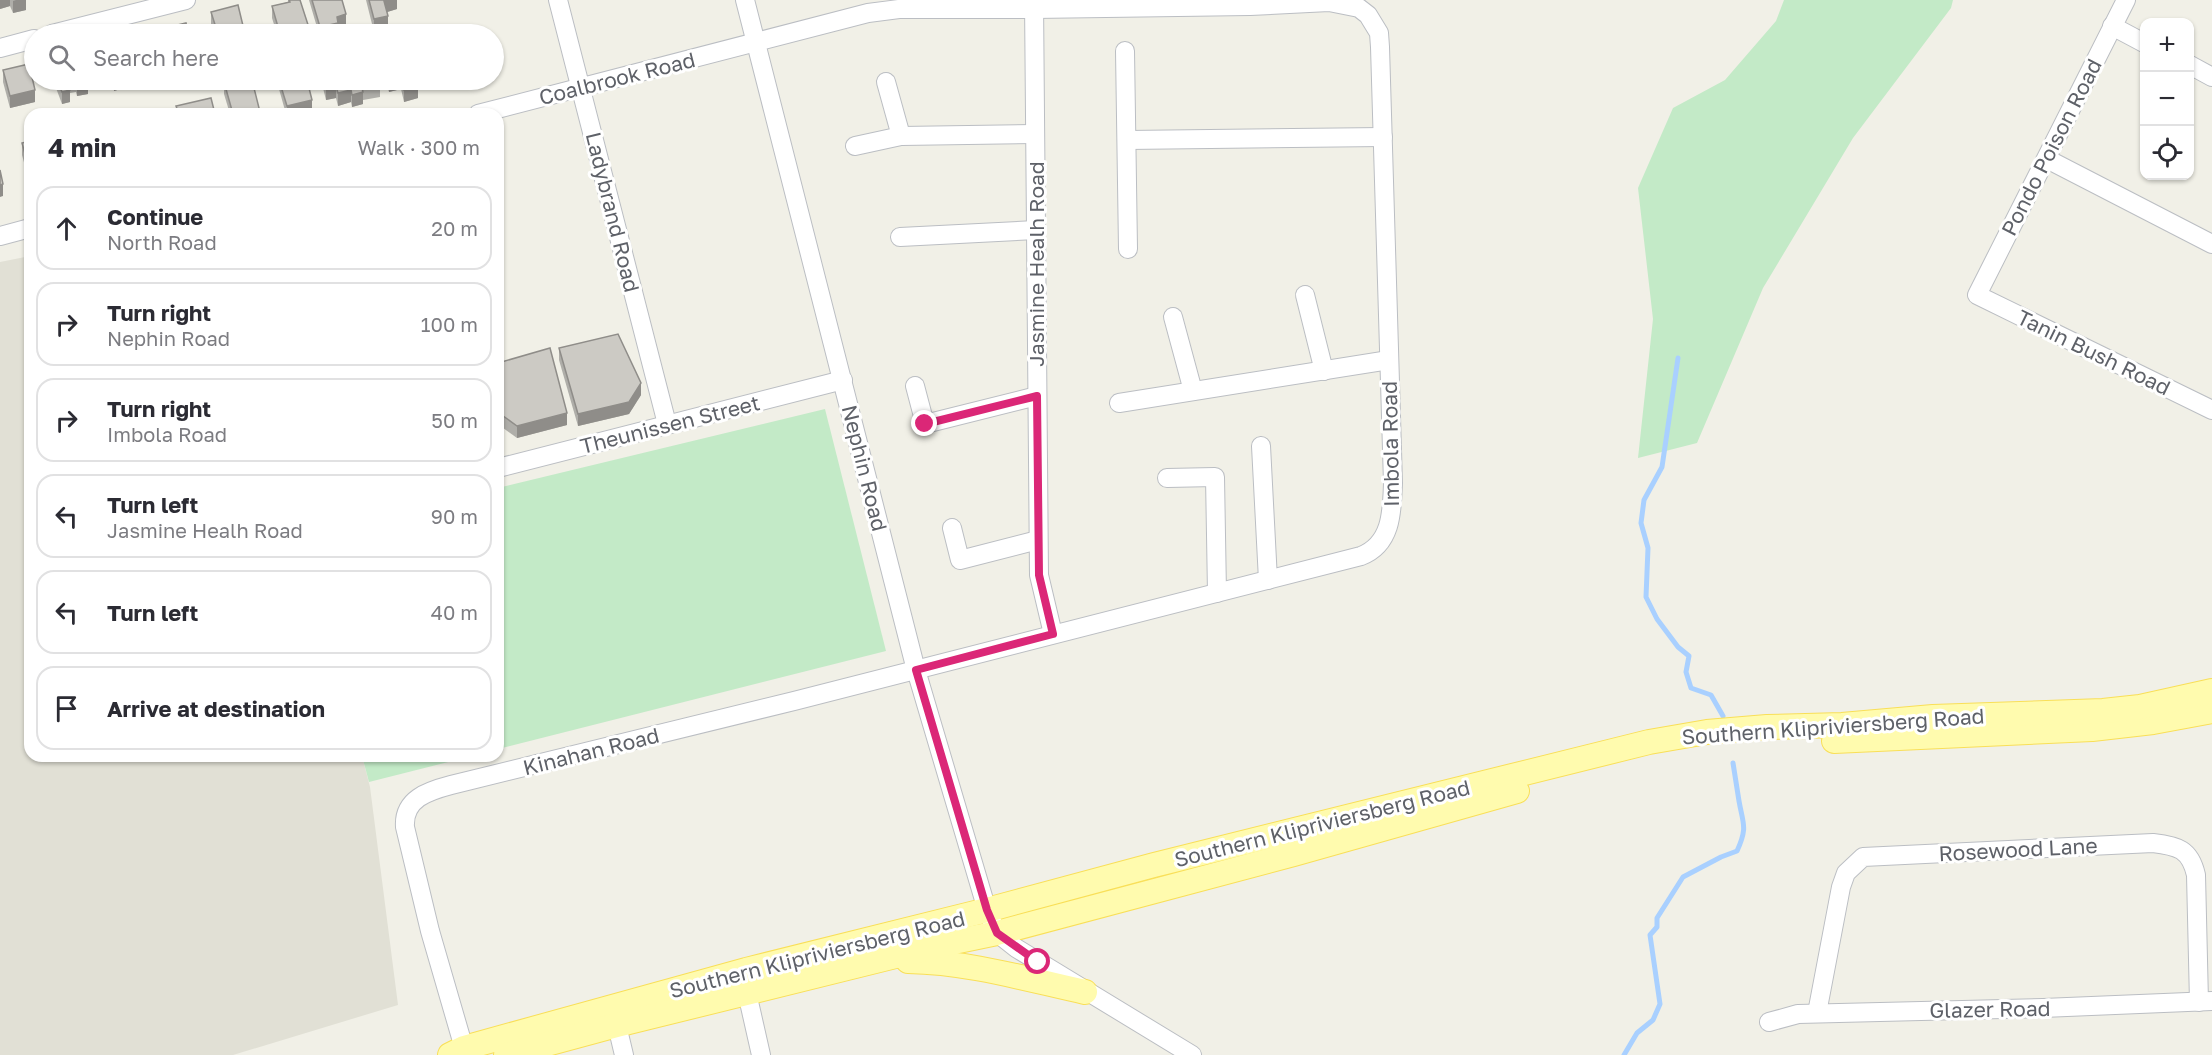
<!DOCTYPE html>
<html lang="en">
<head>
<meta charset="utf-8">
<style>
  :root { --surface:#fff; --page:#f7f7f7; --text:#2b2b33; --muted:#7c7c81; --line:#e1e1e2 }
  body { margin:0; font-family:"Golos Text",sans-serif; background:var(--page); color:var(--text) }
  .controls { position:absolute; right:18px; top:18px; display:grid; overflow:hidden; border-radius:12px; box-shadow:0 2px 4px #0004 }
  .controls button { width:54px; height:54px; display:grid; place-items:center; padding:0; border:0; border-bottom:2px solid var(--line); background:var(--surface); color:var(--text); font:30px sans-serif }
  .stop { position:absolute; width:18px; height:18px; margin:-14px; border:4px solid #db2777; border-radius:50%; background:#fff }
  .stop.end { background:#db2777; border-color:#fff; box-shadow:0 2px 6px #0008 }
  .list { margin:0; padding:0; list-style:none }
  h2 { display:flex; justify-content:space-between; align-items:center; height:78px; margin:0; padding:0 24px; font-size:26px }
  h2 small { font-size:20px; font-weight:400; color:var(--muted) }
  .list li { display:grid; grid-template-columns:39px 1fr auto; gap:18px; align-items:center; box-sizing:border-box; height:84px; margin:0 12px 12px; padding:0 12px; border:2px solid var(--line); border-radius:18px }
  .list b { display:block; font-size:22px; white-space:nowrap }
  .list p { margin:0; font-size:20px; white-space:nowrap; color:var(--muted) }
  .list em { font-size:20px; font-style:normal; color:var(--muted) }
  .icon { flex:none; width:33px; height:33px; fill:none; stroke:currentColor; stroke-width:2; stroke-linecap:round; stroke-linejoin:round }
  .map { position:relative; flex:none; width:2212px; height:1055px; overflow:hidden }
  .search { position:absolute; background:var(--surface); box-shadow:0 2px 4px #0004; left:24px; top:24px; width:480px; height:66px; display:flex; align-items:center; gap:15px; box-sizing:border-box; padding:0 21px; border-radius:33px; color:var(--muted); font-size:22px }
  .panel { position:absolute; background:var(--surface); box-shadow:0 2px 4px #0004; left:24px; top:108px; width:480px; height:654px; border-radius:18px }
  .map>svg:first-child { display:block }
  .education { fill:#e1e0d5 }
  .green { fill:#c3eac7 }
  .lines { fill:none; stroke-linecap:round; stroke-linejoin:round }
  .stream { stroke:#a9d0ff; stroke-width:5 }
  .minor-casing { stroke:#bbbec3; stroke-width:20 }
  .major-casing { stroke:#f9df58; stroke-width:26 }
  .minor { stroke:#fff; stroke-width:18 }
  .major { stroke:#fffbae; stroke-width:24 }
  .wall { fill:#afaea9 }
  .shaded-wall { fill:#8f8d89 }
  .building { fill:#cccac4; stroke:#8f8d89; stroke-width:1.5 }
  .route { stroke:#db2777; stroke-width:8 }
  .labels { text-anchor:middle; dominant-baseline:central; stroke-width:6; stroke-linejoin:round; paint-order:stroke }
  .street-label { font-size:21px; fill:#5e6168; stroke:#fff }
</style>
</head>
<body>
<div class="map">
<svg width="2212" height="1055" viewBox="0 0 2212 1055">
  <rect width="100%" height="100%" fill="#f1f0e7"/>
  <!-- education -->
  <path class="education" d="M30,256V756H362L370,787L398,1005L233,1055H0V262Z"/>
  <!-- green -->
  <g class="green">
    <path d="M1784,0H1953L1951,8L1853,138L1763,288L1697,443L1638,458L1653,319L1638,188L1673,108L1725,80L1776,21Z"/>
    <path d="M825,409L886,651L498,749V488Z"/>
    <path d="M362,756H472L369,782Z"/>
  </g>
  <g class="lines">
    <!-- stream -->
    <g class="stream">
      <path d="M1678,358L1662,467L1644,500L1641,523L1648,548L1646,597L1657,619L1678,647L1689,656L1686,672L1691,688L1711,695L1723,716"/>
      <path d="M1624,1055L1637,1033L1653,1020L1660,1004L1650,935L1657,927V918L1683,877L1721,857L1737,851C1748,827 1743,824 1739,801C1737,788 1735,775 1733,763"/>
    </g>
    <!-- minor casing -->
    <g class="minor-casing">
      <g id="minor">
        <path d="M558,0L667,424"/>
        <path d="M745,0L916,670L987,910L997,933L1016,948L1192,1055"/>
        <path d="M1034,0L1039,575L1053,634"/>
        <path d="M2126,0L1977,295L2212,410"/>
        <path d="M2112,26L2144,43"/>
        <path d="M52,34L186,0"/>
        <path d="M0,48L34,39"/>
        <path d="M1125,51L1128,249"/>
        <path d="M2190,65L2212,77"/>
        <path d="M886,82L901,136"/>
        <path d="M1127,140L1383,137"/>
        <path d="M855,146L901,136L1035,134"/>
        <path d="M2047,159L2212,244"/>
        <path d="M0,236L30,228"/>
        <path d="M900,237L1036,230"/>
        <path d="M1305,295L1324,371"/>
        <path d="M1173,317L1193,391"/>
        <path d="M915,386L925,424L1037,396"/>
        <path d="M1119,403L1389,360"/>
        <path d="M1261,446L1268,580"/>
        <path d="M498,468L843,380"/>
        <path d="M1167,478L1215,477L1217,593"/>
        <path d="M952,528L960,560L1038,540"/>
        <path d="M747,993L761,1055"/>
        <path d="M614,1013L624,1055"/>
        <path d="M1817,1013L1841,887L1846,873L1863,857L2153,843C2178,846 2190,849 2196,875L2199,1002"/>
        <path d="M1769,1022L1798,1014L2043,1008L2212,1001"/>
        <path d="M466,1055L430,931L405,827C403,799 428,791 451,785L794,701L1361,556C1392,544 1392,511 1393,483L1380,47L1379,33L1368,15L1359,8L1329,2L1250,6L1034,9H899L868,13L478,114"/>
      </g>
    </g>
    <!-- major casing -->
    <g class="major-casing">
      <g id="major">
        <path d="M1834,741L2092,729L2153,722L2212,711"/>
        <path d="M908,961C968,962 1026,979 1085,992"/>
        <path d="M450,1055L464,1048L746,970L987,910L1154,865L1649,742L1707,732L1767,727L1842,725L1933,717L2103,711L2140,707L2212,691"/>
        <path d="M506,1055L617,1025L944,944L997,933L1294,854L1517,791"/>
      </g>
    </g>
    <!-- minor -->
    <use href="#minor" class="minor"/>
    <!-- major -->
    <use href="#major" class="major"/>
  </g>
  <!-- wall -->
  <g class="wall">
    <path d="M0,0H26V10L13,13L10,6L0,9Z"/>
    <path d="M288,0H300L311,34H277L272,18V6L288,2Z"/>
    <path d="M309,0H342L346,27L338,29V34H319Z"/>
    <path d="M366,0H397V9L387,12L388,28L374,32Z"/>
    <path d="M211,12L245,34H214L211,24Z"/>
    <path d="M3,70L35,102L10,108L3,82Z"/>
    <path d="M53,80H90V88H88V94L77,96L76,92L70,93V102L62,104Z"/>
    <path d="M112,80H141L127,83V87L114,91Z"/>
    <path d="M279,80H307L312,112L303,114H286L279,89Z"/>
    <path d="M321,80H379L380,85V97L363,100V104L352,107L351,102L338,106L336,98L326,100Z"/>
    <path d="M385,80H416L418,98L404,102L401,89L389,92Z"/>
    <path d="M224,82L260,114H230L224,94Z"/>
    <path d="M30,141V185L22,155V143Z"/>
    <path d="M559,348L641,395L629,414L578,426L559,360Z"/>
    <path d="M498,363L567,425L517,438L499,425L498,421Z"/>
  </g>
  <!-- shaded-wall -->
  <g class="shaded-wall">
    <path d="M0,0H10V6L0,9Z"/>
    <path d="M16,0H26V10L13,13V1Z"/>
    <path d="M388,0H397V9L384,13V1Z"/>
    <path d="M346,14V27L338,29V34H320V27L337,17Z"/>
    <path d="M388,16V28L374,32V19Z"/>
    <path d="M87,80H90V88H88V94L77,96V84Z"/>
    <path d="M114,80H141L127,83V87L114,91Z"/>
    <path d="M389,80H401V89L389,92Z"/>
    <path d="M336,86V98L326,100V88Z"/>
    <path d="M418,86V98L404,102V90Z"/>
    <path d="M35,90V102L10,108V96Z"/>
    <path d="M70,90V102L62,104V92Z"/>
    <path d="M351,90V102L338,106V93Z"/>
    <path d="M363,92V104L352,107V95Z"/>
    <path d="M312,100V112L303,114H287V106Z"/>
    <path d="M3,184V196L0,197V185Z"/>
    <path d="M641,383V395L629,414L578,426V414Z"/>
    <path d="M567,413V425L517,438V426Z"/>
  </g>
  <!-- building -->
  <g class="building">
    <path d="M289,0H300L311,34H280L272,6L290,2Z"/>
    <path d="M312,0H342L346,14L337,17L338,23L320,27Z"/>
    <path d="M369,0H388L384,1L388,16L374,19Z"/>
    <path d="M238,5L245,34H218L211,12Z"/>
    <path d="M186,23L189,34H158L157,30Z"/>
    <path d="M29,64L35,90L10,96L3,70Z"/>
    <path d="M57,80H87L88,81L77,84L76,80L68,81L70,90L62,92Z"/>
    <path d="M233,80H252L260,112L254,114H233L224,82Z"/>
    <path d="M279,80H307L312,100L287,106Z"/>
    <path d="M324,80H379L380,85L362,88L363,92L352,95L351,90L338,93L336,86L326,88Z"/>
    <path d="M401,80H416L418,86L404,90Z"/>
    <path d="M211,98L215,114H179L176,106Z"/>
    <path d="M150,110L151,114H133Z"/>
    <path d="M30,141V172L22,143Z"/>
    <path d="M0,170L3,184L0,185Z"/>
    <path d="M618,334L641,383L629,402L578,414L559,348Z"/>
    <path d="M550,348L567,413L517,426L499,413L498,409V363Z"/>
  </g>
  <g class="lines">
    <!-- route -->
    <path class="route" d="M925,424L1037,396L1039,575L1053,634L916,670L987,910L997,933L1038,962"/>
  </g>
  <g class="labels">
    <!-- street labels -->
    <g class="street-label">
      <text transform="translate(617 78) rotate(-14)">Coalbrook Road</text>
      <text transform="translate(2051 147) rotate(-63)">Pondo Poison Road</text>
      <text transform="translate(613 212) rotate(76)">Ladybrand Road</text>
      <text transform="translate(1036 264) rotate(-90)">Jasmine Healh Road</text>
      <text transform="translate(2094 352) rotate(26)">Tanin Bush Road</text>
      <text transform="translate(670 424) rotate(-14)">Theunissen Street</text>
      <text transform="translate(1390 444) rotate(-91)">Imbola Road</text>
      <text transform="translate(865 468) rotate(76)">Nephin Road</text>
      <text transform="translate(1833 726) rotate(-4)">Southern Klipriviersberg Road</text>
      <text transform="translate(591 751) rotate(-14)">Kinahan Road</text>
      <text transform="translate(1322 823) rotate(-14)">Southern Klipriviersberg Road</text>
      <text transform="translate(2018 849) rotate(-3)">Rosewood Lane</text>
      <text transform="translate(817 954) rotate(-14)">Southern Klipriviersberg Road</text>
      <text transform="translate(1990 1009) rotate(-1)">Glazer Road</text>
    </g>
  </g>
</svg>
<div class="controls">
<button>+</button>
<button>−</button>
<button><svg class="icon" aria-label="locate" viewBox="0 0 24 24"><circle cx="12" cy="12" r="6"/><path d="M12 2v4M12 18v4M2 12h4M18 12h4"/></svg></button>
</div>
<div class="stop" style="left:1038px;top:962px"></div>
<div class="stop end" style="left:925px;top:424px"></div>
<div class="search"><svg class="icon" aria-label="search" viewBox="0 0 24 24"><circle cx="10" cy="10" r="6"/><path d="M15 15l6 6"/></svg>Search here</div>
<section class="panel">
<h2>4 min<small>Walk · 300 m</small></h2>
<ul class="list">
<li><svg class="icon" aria-label="ahead" viewBox="0 0 24 24"><path d="M12 20V5M6 11l6-6 6 6"/></svg><div><b>Continue</b><p>North Road</p></div><em>20 m</em></li>
<li><svg class="icon" aria-label="right" viewBox="0 0 24 24"><path d="M7 20v-9h11M14 6l5 5-5 5"/></svg><div><b>Turn right</b><p>Nephin Road</p></div><em>100 m</em></li>
<li><svg class="icon" aria-label="right" viewBox="0 0 24 24"><path d="M7 20v-9h11M14 6l5 5-5 5"/></svg><div><b>Turn right</b><p>Imbola Road</p></div><em>50 m</em></li>
<li><svg class="icon" aria-label="left" viewBox="0 0 24 24"><path d="M17 20v-9H6M10 6l-5 5 5 5"/></svg><div><b>Turn left</b><p>Jasmine Healh Road</p></div><em>90 m</em></li>
<li><svg class="icon" aria-label="left" viewBox="0 0 24 24"><path d="M17 20v-9H6M10 6l-5 5 5 5"/></svg><div><b>Turn left</b></div><em>40 m</em></li>
<li><svg class="icon" aria-label="arrive" viewBox="0 0 24 24"><path d="M6 21V4h12l-3 4 3 4H6"/></svg><div><b>Arrive at destination</b></div></li>
</ul>
</section>
</div>
</body>
</html>
